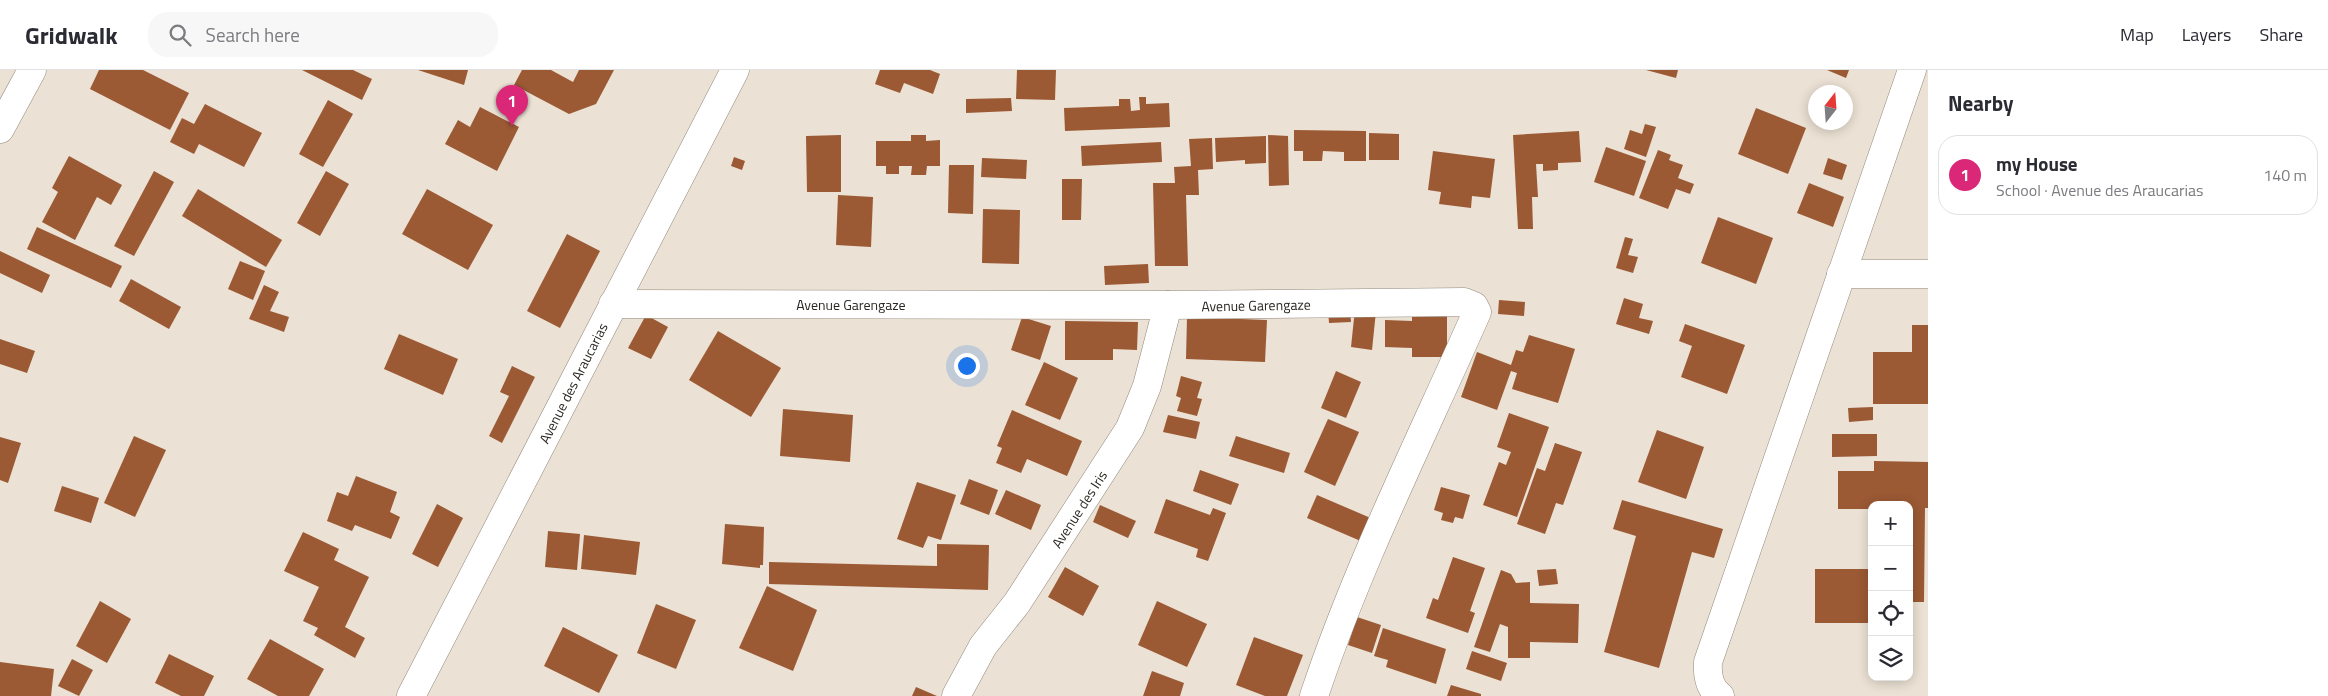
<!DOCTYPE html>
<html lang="en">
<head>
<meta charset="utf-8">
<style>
  :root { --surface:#fff; --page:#f7f7f7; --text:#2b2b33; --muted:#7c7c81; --line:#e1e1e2; --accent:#db2777 }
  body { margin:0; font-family:"Titillium Web",sans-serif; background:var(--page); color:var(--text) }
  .controls { position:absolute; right:15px; bottom:15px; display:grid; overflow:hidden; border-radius:10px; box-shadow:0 2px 12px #0003 }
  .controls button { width:45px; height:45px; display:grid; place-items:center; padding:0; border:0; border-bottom:1px solid var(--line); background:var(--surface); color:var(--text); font:25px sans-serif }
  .compass { position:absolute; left:1808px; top:15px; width:45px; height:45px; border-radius:50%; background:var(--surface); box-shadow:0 2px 12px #0003; rotate:17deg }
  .you { position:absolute; left:966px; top:295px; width:18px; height:18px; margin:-12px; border:4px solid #fff; border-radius:50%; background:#1a73e8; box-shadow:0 0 0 8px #1a73e833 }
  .badge { display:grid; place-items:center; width:32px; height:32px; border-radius:50%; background:var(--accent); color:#fff; font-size:16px; font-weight:700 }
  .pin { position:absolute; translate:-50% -41px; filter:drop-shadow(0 1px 2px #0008) }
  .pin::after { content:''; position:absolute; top:26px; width:18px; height:15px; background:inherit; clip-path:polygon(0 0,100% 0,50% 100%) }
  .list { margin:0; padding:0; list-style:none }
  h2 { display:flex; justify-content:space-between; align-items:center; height:65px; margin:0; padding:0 20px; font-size:21px }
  h2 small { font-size:16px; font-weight:400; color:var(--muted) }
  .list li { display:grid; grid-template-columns:32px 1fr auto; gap:15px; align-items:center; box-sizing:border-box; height:80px; margin:0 10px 10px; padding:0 10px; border:1px solid var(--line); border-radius:20px }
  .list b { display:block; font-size:19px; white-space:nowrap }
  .list p { margin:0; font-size:16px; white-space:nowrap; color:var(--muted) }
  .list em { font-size:16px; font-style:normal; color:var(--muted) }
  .icon { flex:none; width:28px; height:28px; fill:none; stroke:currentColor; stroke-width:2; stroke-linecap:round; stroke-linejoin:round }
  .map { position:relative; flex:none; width:1928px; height:626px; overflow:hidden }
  header { display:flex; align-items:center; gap:30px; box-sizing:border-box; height:70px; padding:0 25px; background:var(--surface); border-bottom:1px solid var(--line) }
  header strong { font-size:24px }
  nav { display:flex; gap:28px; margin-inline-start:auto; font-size:18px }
  .search { width:350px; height:45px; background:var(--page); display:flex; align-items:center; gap:12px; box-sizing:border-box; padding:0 18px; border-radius:20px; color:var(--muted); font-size:19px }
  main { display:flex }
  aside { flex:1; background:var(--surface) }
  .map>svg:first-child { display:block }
  .building { fill:#9b5934 }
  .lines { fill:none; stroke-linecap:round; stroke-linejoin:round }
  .minor-casing { stroke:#938a7e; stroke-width:29 }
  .tertiary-casing { stroke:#938a7e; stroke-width:29 }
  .minor { stroke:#fff; stroke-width:28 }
  .tertiary { stroke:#fff; stroke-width:28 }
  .labels { text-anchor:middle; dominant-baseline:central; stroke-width:5; stroke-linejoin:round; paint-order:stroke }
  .street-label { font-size:14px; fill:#2c2924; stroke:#fff }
</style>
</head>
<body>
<header>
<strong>Gridwalk</strong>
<div class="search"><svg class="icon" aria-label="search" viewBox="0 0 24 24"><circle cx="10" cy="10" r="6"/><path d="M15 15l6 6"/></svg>Search here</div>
<nav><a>Map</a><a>Layers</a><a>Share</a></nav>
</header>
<main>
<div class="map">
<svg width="1928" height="626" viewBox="0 0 1928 626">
  <rect width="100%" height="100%" fill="#ebe1d4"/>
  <!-- building -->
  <g class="building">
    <path d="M99,0H143L189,23L170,60L90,19Z"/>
    <path d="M302,0H353L372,9L362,30Z"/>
    <path d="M418,0H468L464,15Z"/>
    <path d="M522,0H551L573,12L579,0H614L596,34L569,44L514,15Z"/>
    <path d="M880,0H930L940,4L933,24L904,13L900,23L875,14Z"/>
    <path d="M1017,0H1056L1055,30L1016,29Z"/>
    <path d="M1646,0H1678L1676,8Z"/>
    <path d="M1827,0H1849L1846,8Z"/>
    <path d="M1139,27H1146V34L1169,33L1170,57L1065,61L1064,38L1119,36V29H1130L1131,41L1140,40Z"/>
    <path d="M1011,28L1012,41L966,43V29Z"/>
    <path d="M328,30L353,44L323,97L299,84Z"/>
    <path d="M205,34L262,63L244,97L199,74L194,84L170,72L182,48L194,54Z"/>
    <path d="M480,37L519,57L497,101L445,74L458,50L470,57Z"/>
    <path d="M1756,38L1806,58L1788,104L1738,84Z"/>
    <path d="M1645,54L1656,57L1646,87L1624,79L1630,60L1642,64Z"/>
    <path d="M1294,60L1366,61V91H1344V82L1323,81L1322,91H1303V81H1294Z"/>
    <path d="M1579,61L1581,92L1558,93V100L1543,101V94H1536L1538,127H1532L1533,159H1518L1513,65Z"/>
    <path d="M1369,63L1399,64V90H1369Z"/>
    <path d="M841,65V122H807L806,66Z"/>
    <path d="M911,65H926V71L940,70V96H927L926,105H911L912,96H899V104H886V96H876V71H911Z"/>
    <path d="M1268,65L1288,66L1289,115L1269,116Z"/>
    <path d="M1266,66V93L1245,94V90L1216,92L1215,68Z"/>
    <path d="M1212,68L1213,99L1198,100L1199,125H1186L1188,196H1155L1153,113H1175L1174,97L1191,96L1189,69Z"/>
    <path d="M1161,72L1162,92L1082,96L1081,76Z"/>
    <path d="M1606,77L1646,91L1634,126L1594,112Z"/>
    <path d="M1658,80L1671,85L1669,90L1683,95L1678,108L1694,114L1690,124L1676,119L1668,139L1639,128Z"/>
    <path d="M1433,81L1495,89L1490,128L1472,126L1471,138L1439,134L1441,122L1428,120Z"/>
    <path d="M69,86L122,115L111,135L97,127L75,170L42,152L58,122L52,118Z"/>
    <path d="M734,87L745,91L742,100L731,96Z"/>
    <path d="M982,88L1027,90L1026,109L981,107Z"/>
    <path d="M1828,88L1847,95L1842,110L1823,104Z"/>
    <path d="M949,95H974L973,144L948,143Z"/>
    <path d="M154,101L174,112L134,186L114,176Z"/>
    <path d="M326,101L349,114L320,166L297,153Z"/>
    <path d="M1062,109H1082L1081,150H1062Z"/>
    <path d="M1809,113L1844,127L1833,157L1797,143Z"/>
    <path d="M198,119L282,170L266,197L182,146Z"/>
    <path d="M427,119L493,155L468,200L402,164Z"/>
    <path d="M838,125L873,127L871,177L836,175Z"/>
    <path d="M983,139L1020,140L1019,194L982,193Z"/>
    <path d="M1718,147L1773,168L1756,214L1701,193Z"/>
    <path d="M37,157L122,196L111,218L27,179Z"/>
    <path d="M567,164L600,181L560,258L527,241Z"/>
    <path d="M1625,167L1633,169L1628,185L1638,187L1633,203L1616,198Z"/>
    <path d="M0,181L50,205L42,223L0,203Z"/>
    <path d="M240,191L265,201L253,230L228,219Z"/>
    <path d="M1148,194L1149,213L1105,215L1104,196Z"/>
    <path d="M131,209L181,237L169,259L119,231Z"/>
    <path d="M264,215L279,222L270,241L289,247L284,262L249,249Z"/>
    <path d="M1624,228L1643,234L1639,248L1653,251L1649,264L1616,254Z"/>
    <path d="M1499,230L1525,232L1524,246L1498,244Z"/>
    <path d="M1412,236H1447V287H1412V278L1385,277V250L1412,251Z"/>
    <path d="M1328,239H1350L1351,252L1329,253Z"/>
    <path d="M1355,239L1376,241L1372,280L1351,277Z"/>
    <path d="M646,245L668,257L651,289L628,278Z"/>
    <path d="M1022,247L1051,256L1040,290L1011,280Z"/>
    <path d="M1187,247L1267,250L1265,292L1186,289Z"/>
    <path d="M1065,251L1138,252L1137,280L1113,279V290H1065Z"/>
    <path d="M1685,254L1745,275L1727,324L1681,307L1692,276L1679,271Z"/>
    <path d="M1912,255H1928V334H1873V282H1912Z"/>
    <path d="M718,261L781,298L751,347L689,310Z"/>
    <path d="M399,264L458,289L443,325L384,299Z"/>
    <path d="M1529,265L1575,279L1558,333L1512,319L1517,303L1511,301L1497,340L1461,327L1477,282L1511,295L1516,280L1523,282Z"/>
    <path d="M0,269L35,281L27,303L0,294Z"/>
    <path d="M1044,292L1078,308L1060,350L1025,335Z"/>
    <path d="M512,296L535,307L502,373L489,366L509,326L500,322Z"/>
    <path d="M1336,301L1361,312L1346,348L1321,338Z"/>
    <path d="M1181,306L1202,312L1197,328L1202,329L1197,346L1177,341L1181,328L1176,326Z"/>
    <path d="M1873,337V350L1849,352L1848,338Z"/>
    <path d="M783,339L853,345L850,392L780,386Z"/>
    <path d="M1012,340L1082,371L1067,406L1027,389L1021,403L996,393L1002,378L997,376Z"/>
    <path d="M1509,343L1549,357L1517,447L1483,435L1499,392L1506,395L1511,382L1497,377Z"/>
    <path d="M1168,345L1200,352L1196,369L1163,362Z"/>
    <path d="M1328,349L1359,362L1335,416L1304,402Z"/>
    <path d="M1657,360L1704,377L1686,429L1638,412Z"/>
    <path d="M1832,364H1877V386L1832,387Z"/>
    <path d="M134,366L166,380L135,447L104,433Z"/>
    <path d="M1236,366L1290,383L1284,403L1229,386Z"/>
    <path d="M0,367L21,373L8,413L0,410Z"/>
    <path d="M1555,373L1582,382L1563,435L1556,433L1545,464L1517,454L1537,398L1545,401Z"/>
    <path d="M1874,391L1928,392V438H1925L1924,532H1909V435H1872V439H1838V401H1874Z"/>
    <path d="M1200,400L1239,414L1231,435L1193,421Z"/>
    <path d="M356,406L397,422L390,442L400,447L391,469L355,455L352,461L327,451L337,422L348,426Z"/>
    <path d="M969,409L998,420L989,445L960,434Z"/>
    <path d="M917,412L956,425L941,470L928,466L923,478L897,469Z"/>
    <path d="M62,416L99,428L91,453L54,441Z"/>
    <path d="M1441,417L1470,425L1463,449L1455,447L1453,453L1441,450L1443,443L1434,440Z"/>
    <path d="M1006,420L1041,435L1031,460L995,444Z"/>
    <path d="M1317,425L1373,449L1363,472L1307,448Z"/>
    <path d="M1166,429L1210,445L1213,438L1226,443L1208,491L1196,487L1198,479L1154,463Z"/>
    <path d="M1622,430L1723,459L1714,488L1692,482L1659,598L1604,582L1636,466L1613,459Z"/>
    <path d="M437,434L463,448L438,497L412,484Z"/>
    <path d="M1100,435L1136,451L1128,468L1093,452Z"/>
    <path d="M725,454L764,457L763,495H760V498L722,494Z"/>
    <path d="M548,461L580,464L577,500L545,497Z"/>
    <path d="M303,462L339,479L334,490L369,507L345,557L365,568L355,588L314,565L318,558L303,551L319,517L284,501Z"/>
    <path d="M584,465L640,472L636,505L581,499Z"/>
    <path d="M937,474L989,475L988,520L769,514V492L937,496Z"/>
    <path d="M1453,487L1485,498L1470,541L1475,543L1468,563L1426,548L1433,528L1438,530Z"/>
    <path d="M1065,497L1099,516L1083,546L1048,527Z"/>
    <path d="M1556,499L1558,514L1539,516L1537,500Z"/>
    <path d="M1815,499H1869L1870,553H1815Z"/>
    <path d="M1501,500L1511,504L1516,513L1530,512V533L1579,534L1578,573L1530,572V588H1508V557L1500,554L1490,582L1474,577Z"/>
    <path d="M767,516L817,540L793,601L739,578Z"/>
    <path d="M100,531L131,549L107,593L76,576Z"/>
    <path d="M1157,531L1207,554L1187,597L1138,575Z"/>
    <path d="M656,534L696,550L676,599L637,583Z"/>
    <path d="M1357,547L1381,555L1372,583L1348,575Z"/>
    <path d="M563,557L618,585L599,623L544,596Z"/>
    <path d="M1383,558L1446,579L1436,614L1386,597L1388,590L1374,586Z"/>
    <path d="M1254,567L1303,585L1287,626H1265L1236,615Z"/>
    <path d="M270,569L324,599L309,626H278L247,609Z"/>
    <path d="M1472,581L1507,593L1501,611L1466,599Z"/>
    <path d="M169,584L214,606L204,626H181L155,613Z"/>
    <path d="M72,589L93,600L79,626L58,616Z"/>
    <path d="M0,592L54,599L51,626H0Z"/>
    <path d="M1152,601L1184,613L1180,626H1143Z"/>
    <path d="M1451,615L1481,624V626H1447Z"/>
    <path d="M916,617L937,626H912Z"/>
  </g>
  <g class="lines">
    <!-- minor casing -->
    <g class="minor-casing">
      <g id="minor">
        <path d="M0,59L32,0"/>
        <path d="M1841,204H1928"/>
        <path d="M613,234L1168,235L1464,232L1474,236L1477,242C1421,369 1358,494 1314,626"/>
        <path d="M956,626L983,576L1017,533L1130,358L1147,316L1168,235"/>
        <path d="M1720,626C1709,618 1707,606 1708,592L1912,0"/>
      </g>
    </g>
    <!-- tertiary casing -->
    <g class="tertiary-casing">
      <path id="tertiary" d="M411,626L735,0"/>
    </g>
    <!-- minor -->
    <use href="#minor" class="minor"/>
    <!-- tertiary -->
    <use href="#tertiary" class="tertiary"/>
  </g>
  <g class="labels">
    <!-- street labels -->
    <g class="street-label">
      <text x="851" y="234">Avenue Garengaze</text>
      <text transform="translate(1256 235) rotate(-1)">Avenue Garengaze</text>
      <text transform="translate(573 313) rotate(-63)">Avenue des Araucarias</text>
      <text transform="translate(1079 439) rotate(-57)">Avenue des Iris</text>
    </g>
  </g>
</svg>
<div class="controls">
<button>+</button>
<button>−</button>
<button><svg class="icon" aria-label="locate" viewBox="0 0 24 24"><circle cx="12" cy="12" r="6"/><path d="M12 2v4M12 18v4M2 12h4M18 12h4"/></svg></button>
<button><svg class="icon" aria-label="layers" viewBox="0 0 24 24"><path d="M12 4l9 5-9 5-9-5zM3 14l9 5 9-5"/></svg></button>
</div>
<svg class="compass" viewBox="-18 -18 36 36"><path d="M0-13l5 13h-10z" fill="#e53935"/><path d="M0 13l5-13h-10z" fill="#7c7c81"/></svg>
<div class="you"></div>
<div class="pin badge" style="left:512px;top:56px">1</div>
</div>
<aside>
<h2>Nearby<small></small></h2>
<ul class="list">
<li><span class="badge">1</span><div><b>my House</b><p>School · Avenue des Araucarias</p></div><em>140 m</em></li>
</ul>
</aside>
</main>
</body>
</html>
